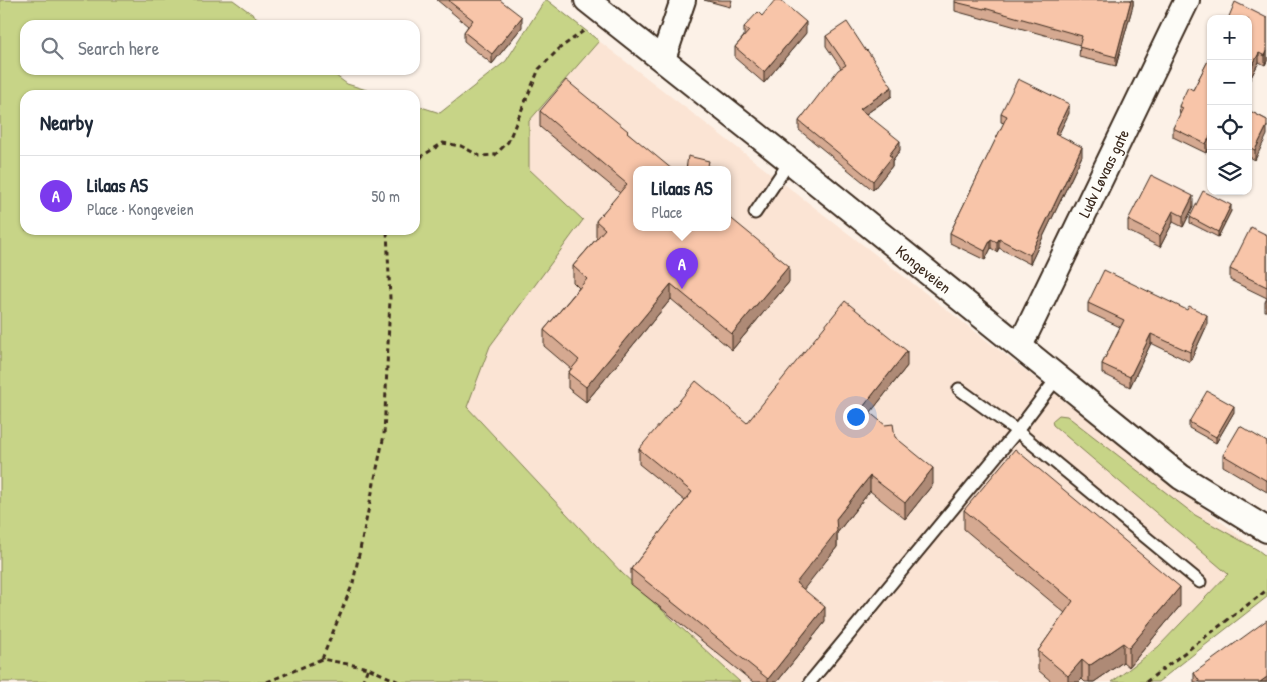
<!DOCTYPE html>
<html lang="en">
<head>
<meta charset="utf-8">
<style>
  :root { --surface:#fff; --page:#f6f6f7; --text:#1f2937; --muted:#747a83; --line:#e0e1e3; --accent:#7c3aed }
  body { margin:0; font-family:"Patrick Hand",sans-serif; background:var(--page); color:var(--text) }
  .controls { position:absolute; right:15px; top:15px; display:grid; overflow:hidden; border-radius:10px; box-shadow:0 1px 4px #0004 }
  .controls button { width:45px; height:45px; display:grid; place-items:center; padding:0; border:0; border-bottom:1px solid var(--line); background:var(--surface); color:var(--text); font:25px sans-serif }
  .you { position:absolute; left:855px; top:416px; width:18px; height:18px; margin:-12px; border:4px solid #fff; border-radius:50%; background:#1a73e8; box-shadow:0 0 0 8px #1a73e833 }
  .badge { display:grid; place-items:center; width:32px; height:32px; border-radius:50%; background:var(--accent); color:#fff; font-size:16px; font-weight:700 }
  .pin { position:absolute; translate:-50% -41px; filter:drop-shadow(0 1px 2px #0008) }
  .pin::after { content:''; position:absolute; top:26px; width:18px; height:15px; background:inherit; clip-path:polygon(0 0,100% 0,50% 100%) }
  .popup { position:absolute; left:633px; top:166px; width:98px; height:65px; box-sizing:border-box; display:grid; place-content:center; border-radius:10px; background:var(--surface); filter:drop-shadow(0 1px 4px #0005); font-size:16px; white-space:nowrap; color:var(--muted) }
  .popup b { font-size:19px; color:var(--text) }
  .popup::after { content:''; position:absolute; left:50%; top:100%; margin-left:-10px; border:10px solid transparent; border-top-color:var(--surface) }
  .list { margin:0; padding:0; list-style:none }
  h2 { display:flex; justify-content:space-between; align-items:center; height:65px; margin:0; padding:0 20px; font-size:21px }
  h2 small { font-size:16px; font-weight:400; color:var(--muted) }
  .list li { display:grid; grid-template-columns:32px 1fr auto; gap:15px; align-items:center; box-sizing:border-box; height:80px; padding:0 20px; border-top:1px solid var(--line) }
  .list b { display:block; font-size:19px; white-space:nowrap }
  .list p { margin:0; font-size:16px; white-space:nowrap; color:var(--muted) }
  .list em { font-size:16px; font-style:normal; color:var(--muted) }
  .icon { flex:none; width:28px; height:28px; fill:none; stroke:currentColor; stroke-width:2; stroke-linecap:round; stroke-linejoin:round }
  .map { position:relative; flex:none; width:1267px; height:682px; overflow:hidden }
  .search { position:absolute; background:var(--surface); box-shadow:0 1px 4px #0004; left:20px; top:20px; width:400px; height:55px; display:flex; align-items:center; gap:12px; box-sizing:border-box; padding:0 18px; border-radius:15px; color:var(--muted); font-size:19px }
  .panel { position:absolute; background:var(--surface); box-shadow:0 1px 4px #0004; left:20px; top:90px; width:400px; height:145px; border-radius:15px }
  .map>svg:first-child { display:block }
  .built { fill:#fbe4d4; fill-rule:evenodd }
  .green { fill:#c7d487; stroke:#817f52 }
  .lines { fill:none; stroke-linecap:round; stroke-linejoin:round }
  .lane-casing { stroke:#3b2a1e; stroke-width:15 }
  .street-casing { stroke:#3b2a1e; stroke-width:28 }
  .path { stroke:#3b2a1e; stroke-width:3; stroke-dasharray:5 4; stroke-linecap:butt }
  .lane { stroke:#fdfcf7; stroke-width:11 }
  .street { stroke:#fdfcf7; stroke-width:24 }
  .wall { fill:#d5a991; stroke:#3b2a1e }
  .shaded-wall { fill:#ae8a76; stroke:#3b2a1e }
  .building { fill:#f8c5a9; stroke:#3b2a1e }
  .labels { text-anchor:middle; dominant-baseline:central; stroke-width:4; stroke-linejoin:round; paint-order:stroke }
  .street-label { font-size:16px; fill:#3b2a1e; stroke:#fdfcf7 }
</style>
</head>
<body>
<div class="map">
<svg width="1267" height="682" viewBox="0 0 1267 682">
  <rect width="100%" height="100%" fill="#fcf1e7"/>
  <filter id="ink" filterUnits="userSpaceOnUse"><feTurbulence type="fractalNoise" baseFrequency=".02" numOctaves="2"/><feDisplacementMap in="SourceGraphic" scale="10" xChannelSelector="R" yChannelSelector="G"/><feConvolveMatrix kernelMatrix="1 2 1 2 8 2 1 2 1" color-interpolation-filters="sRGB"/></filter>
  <g filter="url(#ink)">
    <!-- built -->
    <path class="built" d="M599,41L1258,550L1228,574L1158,647L1112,682H740L622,573L467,407L490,346L583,220L529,169V121ZM637,170H727V228H637Z"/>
    <!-- green -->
    <g class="green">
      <path d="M0,0H233L267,25H25V70H328L347,84L383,95H25V230H415V105L440,113L506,61L545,0H547L599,41L529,121V169L583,220L490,346L467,407L622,573L740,682H0Z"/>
      <path d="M1059,415L1067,416L1195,515L1258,550L1267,557V597L1158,682H1112L1158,647L1228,574L1053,425L1052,421Z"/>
    </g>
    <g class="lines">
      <!-- lane casing -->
      <g class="lane-casing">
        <g id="lane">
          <path d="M755,213L790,161"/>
          <path d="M959,389L1017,431L1200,582"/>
          <path d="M810,682L1017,431L1057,378"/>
        </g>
      </g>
      <!-- street casing -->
      <g class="street-casing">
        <g id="street">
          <path id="s1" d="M587,0L790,161L1181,477L1267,530"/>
          <path d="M663,59L683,0"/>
          <path id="s2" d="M1020,346L1187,0"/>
        </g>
      </g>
      <!-- path -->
      <g class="path">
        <path d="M415,166L422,156L443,143L461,146L480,156L495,155L508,142L539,69L560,48L585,30"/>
        <path d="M322,659L353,583L384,435L390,299L387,230"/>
        <path d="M267,682L322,659L368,668L399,682"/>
        <path d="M362,682L368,668"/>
        <path d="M1146,682L1267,590"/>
      </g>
      <!-- lane -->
      <use href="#lane" class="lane"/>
      <!-- street -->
      <use href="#street" class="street"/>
    </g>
    <!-- wall -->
    <g class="wall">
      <path d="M437,0H500L522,27L492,64L464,41V32L468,26Z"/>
      <path d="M704,0H732L730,7Z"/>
      <path d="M1133,0V5L1116,66L1079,57L1080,45L984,18V19L955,11V2Z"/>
      <path d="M762,16L806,33L764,83L735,58V47L744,36V27Z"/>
      <path d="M1267,18V61L1265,65L1259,62L1248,83V19Z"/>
      <path d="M826,36L892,96L866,114L900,150L892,161V166L873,190L799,130V121L841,68L826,46Z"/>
      <path d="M1211,55V144L1206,153L1173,137V128L1180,115L1179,106L1193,90Z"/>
      <path d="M1248,110L1267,120L1255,160L1248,156Z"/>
      <path d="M540,111L628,133L789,282L732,350L671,299L586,402L568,388V373L571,369L544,346V330L579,288L573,282V266L597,238L596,237V221L620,193L540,127Z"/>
      <path d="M1001,113H1069L1058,135L1082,156L1030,264L999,248L997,252L991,248L985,260L950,243V233L1004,123L1001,122Z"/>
      <path d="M1193,207L1183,227L1173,222L1160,247L1128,231V220Z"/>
      <path d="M1231,211L1218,237L1190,223V217Z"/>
      <path d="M1267,235V298L1230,280V269Z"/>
      <path d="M1267,298V311H1265V302Z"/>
      <path d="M1088,303L1207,325L1190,362L1151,343L1130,387L1102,373V364L1120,327L1088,312Z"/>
      <path d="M907,366L870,413L895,437L933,484L905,519L870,491L837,533V547L803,589L825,622L777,682H753L631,584V569L685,501L639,464V449L747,423Z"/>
      <path d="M1234,412L1216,443L1189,428V422Z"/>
      <path d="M1267,442V492L1223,466V455Z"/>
      <path d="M964,510L1180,606L1129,667L1123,662L1094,682H1085L1082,679L1079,682H1052L1038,670V651L1065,613L964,529Z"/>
      <path d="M1194,673L1267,682H1194Z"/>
    </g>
    <!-- shaded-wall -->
    <g class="shaded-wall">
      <path d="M1131,0H1133V5L1116,66V57Z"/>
      <path d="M522,17V27L492,64V54Z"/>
      <path d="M806,22V33L764,83V72Z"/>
      <path d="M1267,51V61L1265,65V56Z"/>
      <path d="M1259,53V62L1248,83V74Z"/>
      <path d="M892,87V96L860,118V109Z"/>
      <path d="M1069,104V113L1055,142V133Z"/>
      <path d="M1267,126V135L1255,160V150Z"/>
      <path d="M1211,134V144L1206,153V144Z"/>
      <path d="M900,141V150L892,161V166L873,190V181L889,155Z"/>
      <path d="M1082,147V156L1030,264V255Z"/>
      <path d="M1193,196V207L1183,227V216Z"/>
      <path d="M1231,205V211L1218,237V232Z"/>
      <path d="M1173,211V222L1160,247V236Z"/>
      <path d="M991,239V248L985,260V251Z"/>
      <path d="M999,239V248L997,252V242Z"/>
      <path d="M789,266V282L732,350V334Z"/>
      <path d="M671,284V299L586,402V387Z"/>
      <path d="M1207,315V325L1190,362V352Z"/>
      <path d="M1151,334V343L1130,387V377Z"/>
      <path d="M907,351V366L863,422V407Z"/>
      <path d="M1234,406V412L1216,443V437Z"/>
      <path d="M933,468V484L905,519V503Z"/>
      <path d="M870,476V491L837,533V547L796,599V583L836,519Z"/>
      <path d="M1180,587V606L1129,667V648Z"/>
      <path d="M825,607V622L777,682H768V679Z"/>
      <path d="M1123,643V662L1094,682H1089V666Z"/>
      <path d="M1082,660V679L1079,682H1068V676Z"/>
      <path d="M1267,677V682H1260Z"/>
    </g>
    <!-- building -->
    <g class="building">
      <path d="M449,0H500L522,17L492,54L464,32L473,20L450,2V1Z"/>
      <path d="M775,0H780L806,22L764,72L735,47L749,31L744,27L758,12L762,16Z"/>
      <path d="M955,0H1131L1116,57L1079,47L1082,36L984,8V9L955,2Z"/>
      <path d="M1235,2L1267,18V51L1265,56L1259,53L1248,74V19H1228Z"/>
      <path d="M847,22L866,51L867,50L892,87L860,109L900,141L889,155L892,157L873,181L799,121L838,70L846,65L826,36Z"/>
      <path d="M1211,55V134L1206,144L1173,128L1183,108L1179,106L1188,87L1193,90Z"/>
      <path d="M1018,79L1069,104L1055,133L1082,147L1030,255L999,239L997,242L991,239L985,251L950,233L1007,116L1001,113Z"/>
      <path d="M566,80L628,131L627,132L673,170H637V228H727V215L789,266L732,334L671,284L586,387L568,373L579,360L544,330L587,279L573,266L605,229L596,221L627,184L540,111Z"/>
      <path d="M1248,110L1267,120V126L1255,150L1248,147Z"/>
      <path d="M688,156L709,161L707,170H686Z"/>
      <path d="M1151,175L1193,196L1183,216L1173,211L1160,236L1128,220Z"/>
      <path d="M1203,191L1231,205L1218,232L1190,217Z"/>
      <path d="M1251,227L1267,235V287L1230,269Z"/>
      <path d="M1104,270L1187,310L1189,306L1207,315L1190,352L1151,334L1130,377L1102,364L1124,320L1088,303Z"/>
      <path d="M845,301L907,351L863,407L885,425L893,424L895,437L933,468L905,503L870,476L836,519L837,531L796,583L825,607L768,679L631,569L692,492L639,449L696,381L747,423Z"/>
      <path d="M1207,391L1234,406L1216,437L1189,422Z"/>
      <path d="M1240,426L1267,442V481L1223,455Z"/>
      <path d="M1015,449L1180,587L1129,648L1123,643L1089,666L1082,660L1068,676L1038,651L1073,601L964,510Z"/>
      <path d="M1267,620V677L1260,682H1200L1194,673Z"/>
    </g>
  </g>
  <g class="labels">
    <!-- street labels -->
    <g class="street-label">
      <text stroke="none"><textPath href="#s2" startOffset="192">Ludv Løvaas gate</textPath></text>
      <text stroke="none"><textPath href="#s1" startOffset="431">Kongeveien</textPath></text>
    </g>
  </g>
</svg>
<div class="controls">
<button>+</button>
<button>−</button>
<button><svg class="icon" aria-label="locate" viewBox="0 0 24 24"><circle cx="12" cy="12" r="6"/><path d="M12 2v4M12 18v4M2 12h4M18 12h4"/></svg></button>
<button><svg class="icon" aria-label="layers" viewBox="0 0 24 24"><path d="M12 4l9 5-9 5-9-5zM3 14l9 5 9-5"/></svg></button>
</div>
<div class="you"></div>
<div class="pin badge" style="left:682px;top:289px">A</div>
<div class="popup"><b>Lilaas AS</b>Place</div>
<div class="search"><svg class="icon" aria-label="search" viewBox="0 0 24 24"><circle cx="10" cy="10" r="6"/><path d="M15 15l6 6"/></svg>Search here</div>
<section class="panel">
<h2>Nearby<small></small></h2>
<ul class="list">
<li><span class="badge">A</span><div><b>Lilaas AS</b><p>Place · Kongeveien</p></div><em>50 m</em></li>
</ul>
</section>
</div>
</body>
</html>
